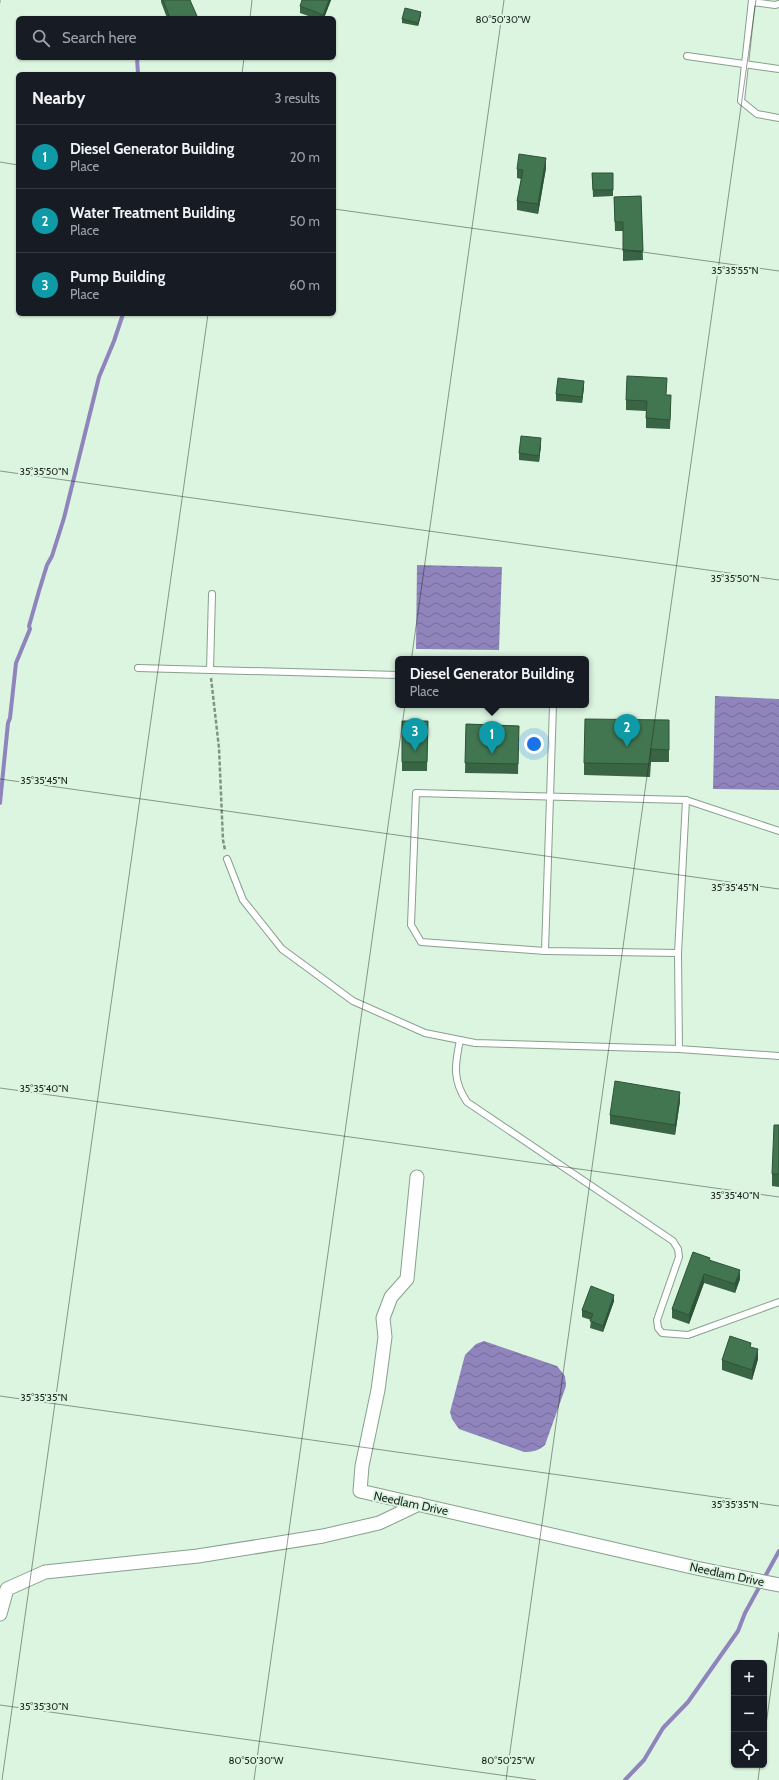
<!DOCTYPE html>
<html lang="en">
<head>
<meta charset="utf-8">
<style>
  :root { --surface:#171b24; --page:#242831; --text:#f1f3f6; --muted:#9ea1a6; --line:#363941; --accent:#b8a9e1 }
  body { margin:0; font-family:Cabin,sans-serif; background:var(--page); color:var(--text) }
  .controls { position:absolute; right:12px; bottom:12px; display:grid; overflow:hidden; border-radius:6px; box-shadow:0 1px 3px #0004 }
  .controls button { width:36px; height:36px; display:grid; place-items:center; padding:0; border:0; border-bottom:1px solid var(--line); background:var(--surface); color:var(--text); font:20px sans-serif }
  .you { position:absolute; left:534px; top:744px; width:14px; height:14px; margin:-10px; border:3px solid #fff; border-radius:50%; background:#1a73e8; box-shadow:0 0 0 6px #1a73e833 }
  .badge { display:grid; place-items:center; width:26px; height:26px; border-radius:50%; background:var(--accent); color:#fff; font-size:13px; font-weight:700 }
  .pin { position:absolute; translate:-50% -33px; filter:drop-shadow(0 1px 2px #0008) }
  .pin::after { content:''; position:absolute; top:21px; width:14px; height:12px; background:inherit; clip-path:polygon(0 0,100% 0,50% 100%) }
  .popup { position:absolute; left:395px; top:656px; width:194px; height:52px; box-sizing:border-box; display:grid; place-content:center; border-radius:6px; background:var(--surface); filter:drop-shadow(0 1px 3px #0005); font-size:13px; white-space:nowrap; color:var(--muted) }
  .popup b { font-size:15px; color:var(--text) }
  .popup::after { content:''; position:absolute; left:50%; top:100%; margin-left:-8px; border:8px solid transparent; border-top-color:var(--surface) }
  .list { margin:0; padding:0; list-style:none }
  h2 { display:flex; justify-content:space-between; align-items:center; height:52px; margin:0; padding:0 16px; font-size:17px }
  h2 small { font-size:13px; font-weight:400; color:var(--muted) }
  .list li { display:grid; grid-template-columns:26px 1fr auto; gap:12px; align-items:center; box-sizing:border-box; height:64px; padding:0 16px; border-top:1px solid var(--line) }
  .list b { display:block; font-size:15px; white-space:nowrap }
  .list p { margin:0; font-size:13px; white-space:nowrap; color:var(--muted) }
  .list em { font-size:13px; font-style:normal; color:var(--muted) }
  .icon { flex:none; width:22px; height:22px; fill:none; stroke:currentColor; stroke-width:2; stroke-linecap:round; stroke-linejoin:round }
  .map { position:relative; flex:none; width:779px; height:1780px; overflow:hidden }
  .search { position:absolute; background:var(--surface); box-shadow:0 1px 3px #0004; left:16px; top:16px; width:320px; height:44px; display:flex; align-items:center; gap:10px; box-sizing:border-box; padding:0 14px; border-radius:6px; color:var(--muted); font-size:15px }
  .panel { position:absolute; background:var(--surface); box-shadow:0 1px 3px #0004; left:16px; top:72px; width:320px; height:244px; border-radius:6px }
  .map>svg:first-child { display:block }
  .water { fill:url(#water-waves) }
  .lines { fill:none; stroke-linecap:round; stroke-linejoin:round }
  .stream { stroke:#9084bc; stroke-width:4 }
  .lane-casing { stroke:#88a08d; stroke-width:8 }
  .street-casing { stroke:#88a08d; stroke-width:15 }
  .path { stroke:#809284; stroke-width:2.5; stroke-dasharray:4 2; stroke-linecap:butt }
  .lane { stroke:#fff; stroke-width:6 }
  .street { stroke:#fff; stroke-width:13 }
  .wall { fill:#396545 }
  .shaded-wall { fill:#2e5338 }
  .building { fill:#427650; stroke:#2e5338 }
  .ticks { fill:none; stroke:#1c251e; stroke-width:1; stroke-opacity:0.45 }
  .labels { text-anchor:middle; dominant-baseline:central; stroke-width:4; stroke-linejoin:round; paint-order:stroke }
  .street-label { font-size:12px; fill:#1c251e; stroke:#dbf5e0 }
  .ticks-label { font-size:10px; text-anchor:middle; fill:#1c251e; stroke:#dbf5e0; stroke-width:4; stroke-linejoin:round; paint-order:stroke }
</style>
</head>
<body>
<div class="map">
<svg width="779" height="1780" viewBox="0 0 779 1780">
  <defs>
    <pattern id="water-waves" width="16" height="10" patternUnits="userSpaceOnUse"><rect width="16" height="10" fill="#9084bc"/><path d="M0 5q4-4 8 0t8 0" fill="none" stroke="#756c98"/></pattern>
  </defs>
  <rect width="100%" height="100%" fill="#dbf5e0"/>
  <!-- water -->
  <g class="water">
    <path d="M417,565L502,567L499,650L416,649Z"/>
    <path d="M715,696L779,699V790L713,789Z"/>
    <path d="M484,1341L557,1366L565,1376L566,1386L545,1445C538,1451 533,1452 524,1452L459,1429L452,1419L450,1412L465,1355L476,1344Z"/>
  </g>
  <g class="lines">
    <!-- stream -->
    <g class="stream">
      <path d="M137,58L138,74"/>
      <path d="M0,803L8,723L10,718L16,663L30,629L29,626L39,591L47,565L52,556L64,518L99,377L114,341L123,314"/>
      <path d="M625,1780L644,1760L663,1728L688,1702L738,1631L745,1613L779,1551"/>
    </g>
    <!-- lane casing -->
    <g class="lane-casing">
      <g id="lane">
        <path d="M752,0L741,101L757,114L779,118"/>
        <path d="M752,2L775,5L779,4"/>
        <path d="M687,56L779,69"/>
        <path d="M138,668L398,675"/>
        <path d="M210,670L212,594"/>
        <path d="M779,831L686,800L416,793L411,925L421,942L545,951L678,953L679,1049L779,1056"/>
        <path d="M227,859L243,900L282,949L353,1001L425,1033L475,1043L679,1049"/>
        <path d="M545,951L553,705"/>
        <path d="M678,953L686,800"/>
        <path d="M460,1040C455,1064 452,1080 467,1102L673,1241L678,1249L679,1257L657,1320L658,1328L662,1333L688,1335L779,1302"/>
      </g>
    </g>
    <!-- street casing -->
    <g class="street-casing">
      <g id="street">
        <path d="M417,1177L407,1279L391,1297L383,1318L385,1337L378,1390L362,1466L360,1491L696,1568L779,1585"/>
        <path d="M0,1614L7,1589L45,1572L198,1556L323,1536L379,1523L419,1504"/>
      </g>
    </g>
    <!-- path -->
    <path class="path" d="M211,678L219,748L223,840L225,850"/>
    <!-- lane -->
    <use href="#lane" class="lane"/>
    <!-- street -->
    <use href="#street" class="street"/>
  </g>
  <!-- wall -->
  <g class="wall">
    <path d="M161,0H190L197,18H167L161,2Z"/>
    <path d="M331,0L324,18H314L300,13V6Z"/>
    <path d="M421,15L418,26L402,23V19Z"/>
    <path d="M546,168L538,214L517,210V201L521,179L517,178V169Z"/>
    <path d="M592,173H613V196L593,197Z"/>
    <path d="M641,196L643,260L623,261V231H615L614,197Z"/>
    <path d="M584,387L582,403L556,401V394Z"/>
    <path d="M667,395L671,404L670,429L646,428V411L626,410V400Z"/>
    <path d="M541,445L539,462L519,460V453Z"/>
    <path d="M669,720V762H651L650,777L584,775V763Z"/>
    <path d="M402,721H428L427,771H402Z"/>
    <path d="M466,724L519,726L518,774L465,773Z"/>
    <path d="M680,1101L675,1135L610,1124V1115Z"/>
    <path d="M779,1125V1187L772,1186V1174Z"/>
    <path d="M710,1260L740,1279L735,1293L704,1283L689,1324L672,1318V1309Z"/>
    <path d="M614,1301L603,1332L590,1328L591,1320L582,1317V1310Z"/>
    <path d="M758,1359L752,1380L722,1370V1360Z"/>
  </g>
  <!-- shaded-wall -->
  <g class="shaded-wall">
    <path d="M329,0H331L324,18H323V15Z"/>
    <path d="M421,12V15L418,26V23Z"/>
    <path d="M546,158V168L538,214V204Z"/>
    <path d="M584,381V387L582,403V397Z"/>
    <path d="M541,438V445L539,462V456Z"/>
    <path d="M680,1092V1101L675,1135V1125Z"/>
    <path d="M740,1270V1279L735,1293V1284Z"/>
    <path d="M704,1274V1283L689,1324V1315Z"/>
    <path d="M614,1295V1301L603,1332V1326Z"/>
    <path d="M758,1349V1359L752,1380V1370Z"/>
  </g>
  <!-- building -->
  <g class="building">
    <path d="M163,0H190L197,16L192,18H170Z"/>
    <path d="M302,0H329L323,15L300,6Z"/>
    <path d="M405,8L421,12L418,23L402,19Z"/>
    <path d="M519,154L546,158L538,204L517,201L523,170L517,169Z"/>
    <path d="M592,173H613V190H593Z"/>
    <path d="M641,196L643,251H623V222H615L614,197Z"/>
    <path d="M627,376L667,378L666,395H671L670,420L646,418L647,401L626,400Z"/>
    <path d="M558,378L584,381L582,397L556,394Z"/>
    <path d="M521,436L541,438L539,456L519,453Z"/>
    <path d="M585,719L669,720V750L651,749L650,764L584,763Z"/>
    <path d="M402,721H428L427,762H402Z"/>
    <path d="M466,724L519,726L518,764L465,763Z"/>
    <path d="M615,1081L680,1092L675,1125L610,1115Z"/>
    <path d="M774,1125H779V1174H772Z"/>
    <path d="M693,1252L710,1258L709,1260L740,1270L735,1284L704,1274L689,1315L672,1309Z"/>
    <path d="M591,1286L614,1295L603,1326L590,1321L593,1314L582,1310Z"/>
    <path d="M730,1336L751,1343L750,1347L758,1349L752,1370L722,1360Z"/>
  </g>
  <!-- ticks -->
  <path class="ticks" d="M0,3V0M250,18L252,0M242,74L244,58M0,162L18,165M334,209L779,271M0,471L779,580M0,779L779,889M0,1088L779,1197M0,1396L779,1506M0,1705L536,1780M764,1739L779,1632M2,1780L208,314M254,1780L504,0M506,1780L756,0M758,1780L760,1765"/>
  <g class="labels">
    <!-- street labels -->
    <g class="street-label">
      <text transform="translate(411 1503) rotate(12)">Needlam Drive</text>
      <text transform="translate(727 1574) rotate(12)">Needlam Drive</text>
    </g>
  </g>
  <g class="ticks-label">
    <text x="503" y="23">80°50'30"W</text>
    <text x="735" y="274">35°35'55"N</text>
    <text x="44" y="475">35°35'50"N</text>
    <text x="735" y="582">35°35'50"N</text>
    <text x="44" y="784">35°35'45"N</text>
    <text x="735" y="891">35°35'45"N</text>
    <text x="44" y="1092">35°35'40"N</text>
    <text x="735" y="1199">35°35'40"N</text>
    <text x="44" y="1401">35°35'35"N</text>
    <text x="735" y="1508">35°35'35"N</text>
    <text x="44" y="1710">35°35'30"N</text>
    <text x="256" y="1764">80°50'30"W</text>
    <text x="508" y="1764">80°50'25"W</text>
  </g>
</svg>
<div class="controls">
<button>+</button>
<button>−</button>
<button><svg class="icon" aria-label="locate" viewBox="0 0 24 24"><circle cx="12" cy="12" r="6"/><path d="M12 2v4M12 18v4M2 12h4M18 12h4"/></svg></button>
</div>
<div class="you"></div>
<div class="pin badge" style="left:492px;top:754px;background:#0f9aa8">1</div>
<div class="popup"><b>Diesel Generator Building</b>Place</div>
<div class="pin badge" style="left:627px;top:747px;background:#0f9aa8">2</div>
<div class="pin badge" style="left:415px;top:751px;background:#0f9aa8">3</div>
<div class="search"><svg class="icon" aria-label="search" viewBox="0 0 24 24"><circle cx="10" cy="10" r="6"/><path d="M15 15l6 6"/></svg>Search here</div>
<section class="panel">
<h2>Nearby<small>3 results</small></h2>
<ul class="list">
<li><span class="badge" style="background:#0f9aa8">1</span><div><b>Diesel Generator Building</b><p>Place</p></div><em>20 m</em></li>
<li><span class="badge" style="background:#0f9aa8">2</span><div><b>Water Treatment Building</b><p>Place</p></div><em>50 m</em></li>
<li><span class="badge" style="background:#0f9aa8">3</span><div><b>Pump Building</b><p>Place</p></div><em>60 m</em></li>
</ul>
</section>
</div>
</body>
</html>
